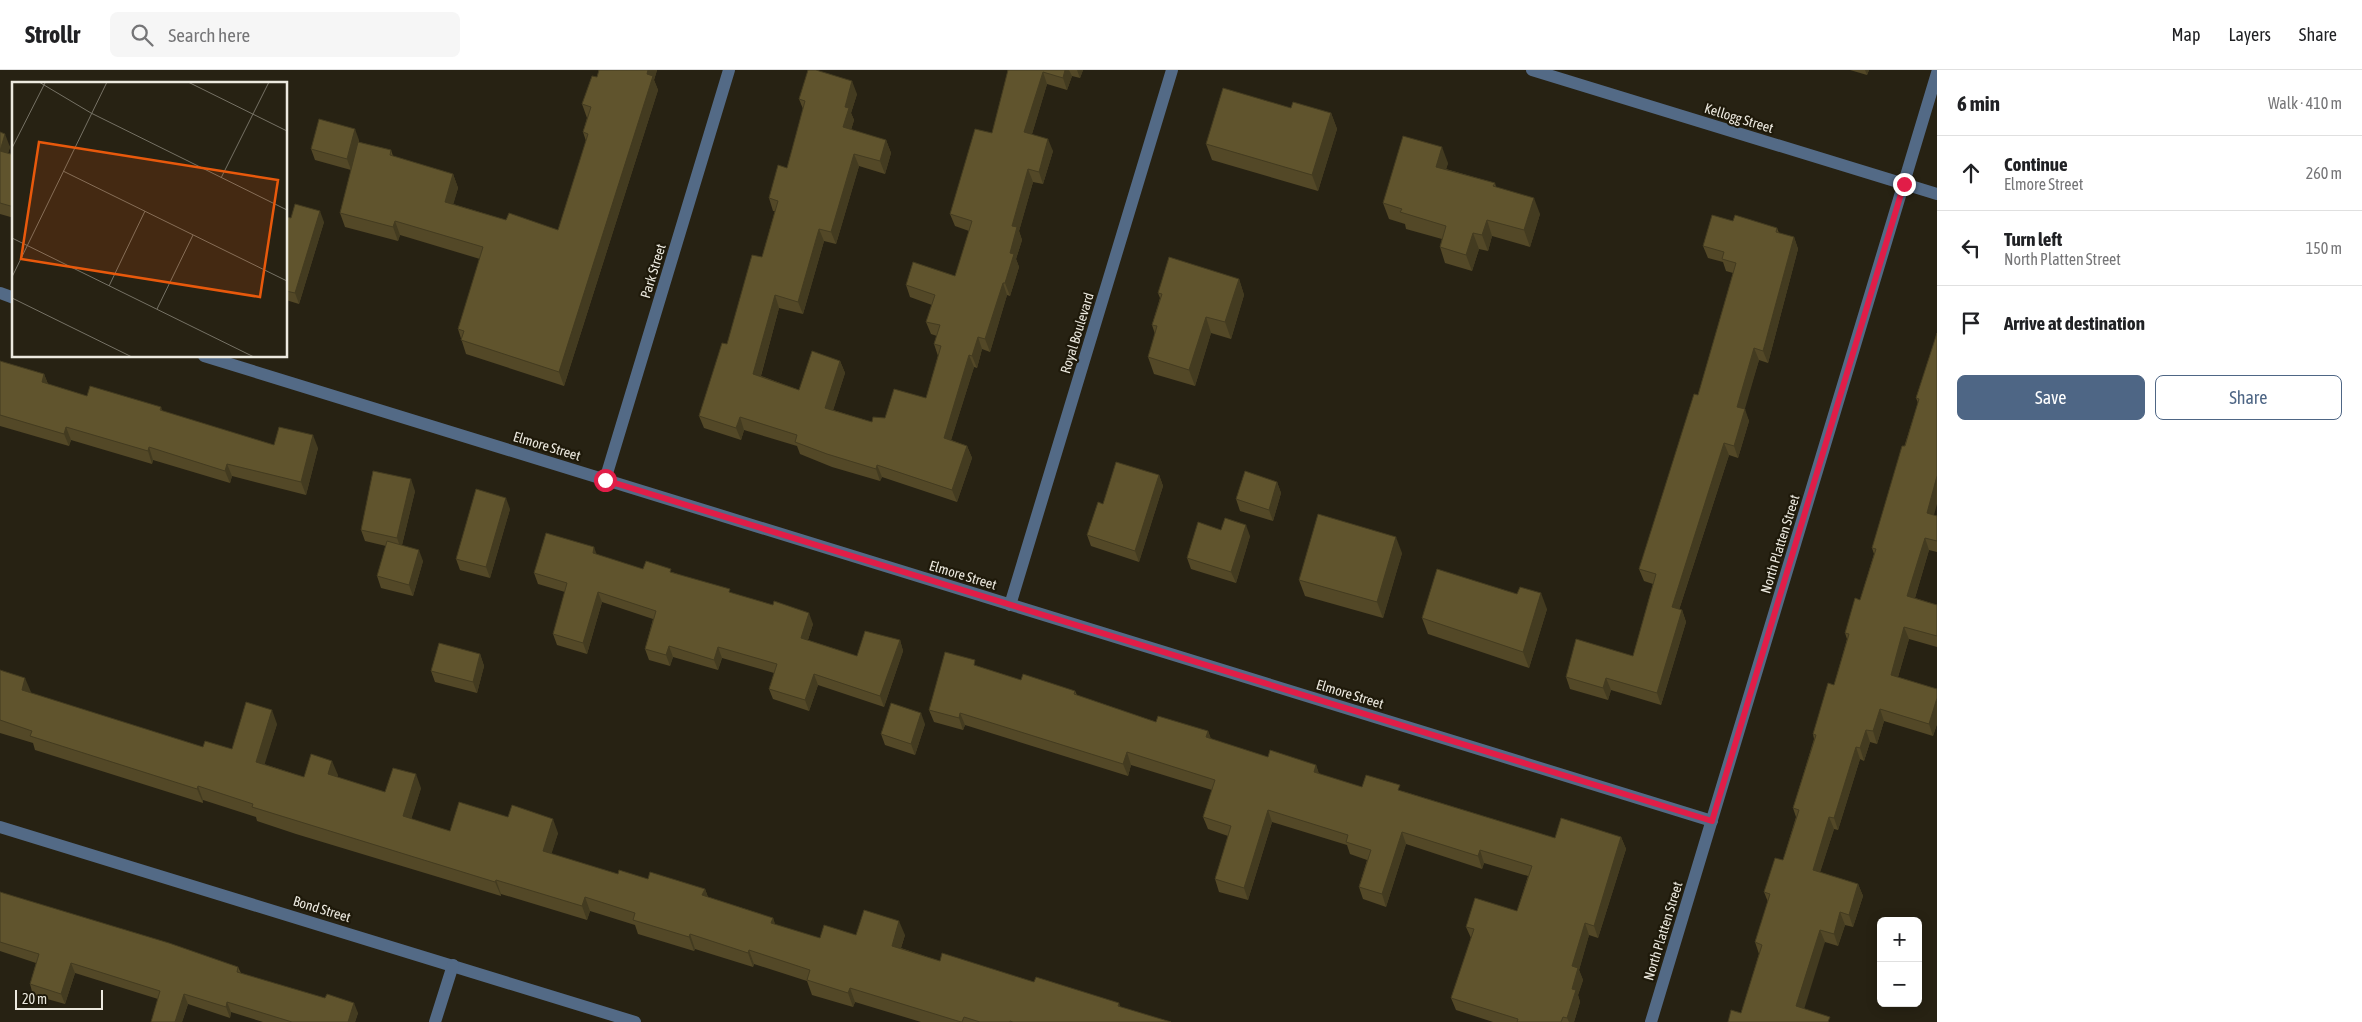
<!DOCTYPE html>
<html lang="en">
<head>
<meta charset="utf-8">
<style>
  :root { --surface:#fff; --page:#f6f6f6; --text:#202124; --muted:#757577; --line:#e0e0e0; --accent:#4e6685 }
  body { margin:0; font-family:"Asap Condensed",sans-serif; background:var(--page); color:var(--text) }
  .controls { position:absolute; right:15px; bottom:15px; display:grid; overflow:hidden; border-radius:8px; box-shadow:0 2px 12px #0003 }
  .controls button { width:45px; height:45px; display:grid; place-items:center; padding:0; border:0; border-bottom:1px solid var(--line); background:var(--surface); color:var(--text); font:25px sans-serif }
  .scale { position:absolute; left:15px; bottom:12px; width:88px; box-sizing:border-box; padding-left:5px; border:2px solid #ece9df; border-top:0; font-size:14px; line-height:18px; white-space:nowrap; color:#ece9df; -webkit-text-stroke:4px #1e190a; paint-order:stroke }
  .stop { position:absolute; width:15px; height:15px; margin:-11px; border:4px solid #e11d48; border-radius:50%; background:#fff }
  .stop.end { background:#e11d48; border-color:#fff; box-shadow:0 1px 5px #0008 }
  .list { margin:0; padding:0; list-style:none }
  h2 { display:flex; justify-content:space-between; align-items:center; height:65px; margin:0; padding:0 20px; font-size:21px }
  h2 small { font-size:16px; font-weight:400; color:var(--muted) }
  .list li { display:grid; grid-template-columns:32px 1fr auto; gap:15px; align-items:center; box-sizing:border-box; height:75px; padding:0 20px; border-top:1px solid var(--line) }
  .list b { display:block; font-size:19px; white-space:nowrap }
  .list p { margin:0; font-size:16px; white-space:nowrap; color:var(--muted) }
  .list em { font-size:16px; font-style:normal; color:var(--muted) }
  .actions { display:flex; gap:10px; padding:15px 20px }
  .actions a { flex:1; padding:11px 0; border:1px solid var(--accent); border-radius:8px; text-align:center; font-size:18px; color:var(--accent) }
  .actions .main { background:var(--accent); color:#fff }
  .icon { flex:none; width:28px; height:28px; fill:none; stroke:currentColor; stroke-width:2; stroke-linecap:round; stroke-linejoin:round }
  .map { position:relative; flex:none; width:1937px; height:952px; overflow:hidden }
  header { display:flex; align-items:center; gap:30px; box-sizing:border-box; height:70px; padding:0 25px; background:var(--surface); border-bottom:1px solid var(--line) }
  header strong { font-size:24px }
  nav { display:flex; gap:28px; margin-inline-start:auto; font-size:18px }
  .search { width:350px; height:45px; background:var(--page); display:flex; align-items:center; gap:12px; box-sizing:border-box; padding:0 18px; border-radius:8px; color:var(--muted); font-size:19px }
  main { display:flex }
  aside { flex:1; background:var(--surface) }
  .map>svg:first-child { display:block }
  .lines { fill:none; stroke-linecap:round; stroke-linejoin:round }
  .street { stroke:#536a86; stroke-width:12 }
  .wall { fill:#534827 }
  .shaded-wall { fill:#433b20 }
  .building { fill:#60542d; stroke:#433b20 }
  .route { stroke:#e11d48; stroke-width:6 }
  .labels { text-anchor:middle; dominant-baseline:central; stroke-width:4.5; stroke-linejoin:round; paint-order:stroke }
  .street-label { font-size:14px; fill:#ece9df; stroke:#1e190a }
  .inset-road { fill:none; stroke:#767265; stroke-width:1 }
  .view { fill:#e8590c; fill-opacity:0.15; stroke:#e8590c; stroke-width:2.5 }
  .inset-edge { fill:none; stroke:#ece9df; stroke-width:2.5 }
</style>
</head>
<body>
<header>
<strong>Strollr</strong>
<div class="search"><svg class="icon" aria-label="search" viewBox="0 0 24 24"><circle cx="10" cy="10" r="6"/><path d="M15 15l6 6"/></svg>Search here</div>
<nav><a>Map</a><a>Layers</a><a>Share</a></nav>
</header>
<main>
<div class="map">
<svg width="1937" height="952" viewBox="0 0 1937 952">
  <rect width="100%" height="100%" fill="#272213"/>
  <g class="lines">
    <!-- street -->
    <g class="street">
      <path d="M1532,0L1937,124"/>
      <path d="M0,223L14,228"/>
      <path d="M204,286L1712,751"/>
      <path d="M605,410L729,0"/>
      <path d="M1010,535L1172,0"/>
      <path d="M0,757L635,952"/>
      <path d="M435,952L453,895"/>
      <path d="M1651,952L1937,3"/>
    </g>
  </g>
  <!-- wall -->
  <g class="wall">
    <path d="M599,0H657L654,10L658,20L564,316L466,284L458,259L480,189L400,165L398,171L345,157L340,143L351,100L315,90L311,79L359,70V72L391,80L393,86L453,104L458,118L453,134L506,150L558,160L586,71L583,62L587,48L582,34L597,7Z"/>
    <path d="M1008,0H1083L1080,8L1072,6L1067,20L1047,14L1032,64L1053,81L1043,114L1033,112L1019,161L1022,170L1016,189L1019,197L1010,226L1007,225L990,282L982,279L977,298L974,297L951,370L967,376L972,388L957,432L882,407L880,411L832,397L800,384L797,376L744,360L741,370L704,358L699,346L762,187L775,141H773L769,128L787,98L803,39L799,29L857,24L851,43L854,50L851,60L886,70L891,83L885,104L859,96L836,174L824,171L803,244L779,238L761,306L799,320L840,291L845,303L833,340L872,352L885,348L926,328L938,286L934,274L937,266L931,264L926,252L932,235L910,227L906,215L955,206L969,161L955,156L950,144L992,63Z"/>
    <path d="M1850,0H1869L1867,5Z"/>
    <path d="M1291,38L1331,43L1337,59L1318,121L1212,90L1206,74Z"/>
    <path d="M0,62L10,77L8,83L14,85V148L0,144Z"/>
    <path d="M1448,93L1446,99L1495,113L1496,117L1540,144L1530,177L1492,166L1488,181L1479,179L1472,201L1445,193L1440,177L1442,169L1406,159L1405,154L1389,149L1383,133Z"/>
    <path d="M286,147L291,148L324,152L299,234L286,230Z"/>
    <path d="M1733,151L1777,158L1779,163L1794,167L1798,179L1768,293L1759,290L1744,339L1749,351L1738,388L1729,385L1679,540H1682L1686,552L1661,635L1611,620L1608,630L1570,619L1566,607L1633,586L1653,514L1644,511L1639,499L1698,325L1733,203L1726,201L1723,192L1708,188L1703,176Z"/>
    <path d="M1239,209L1244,225L1231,269L1211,263L1195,316L1154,304L1148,287L1155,264L1152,255L1160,228L1158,223Z"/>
    <path d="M1937,263L1934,445L1937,446V482L1929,480L1915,528L1937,535V577L1909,569L1898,607L1937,619V654L1933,666L1884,651L1877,674L1870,672L1864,691L1860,689L1838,760L1834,759L1820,802L1858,814L1863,826L1853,857L1845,855L1838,876L1825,872L1741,943L1759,884L1755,872L1768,832L1764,822L1783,790L1796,747L1793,738L1814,669L1813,664L1834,615L1847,569L1845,563L1860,530L1874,484L1872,478L1918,333L1916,328Z"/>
    <path d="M0,291L44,304L48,314L87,326L161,337L162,341L274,375L318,378L306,425L232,406L230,413L153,390L152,394L71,370L69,376L0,356Z"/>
    <path d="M1159,405L1163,416L1139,492L1091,476L1087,465L1103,434Z"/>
    <path d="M1277,412L1281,423L1273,451L1240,441L1236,429Z"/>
    <path d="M415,421L402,475L423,491L413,526L381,518L377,506L386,476L365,471L361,460Z"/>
    <path d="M510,439L490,508L460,500L456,489Z"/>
    <path d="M1221,460L1250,466L1236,513L1191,499L1187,488Z"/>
    <path d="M1402,483L1383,548L1305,526L1299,510Z"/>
    <path d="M597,485L643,499L672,502L731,523L813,554L808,570L857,586L900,570L903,581L884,637L818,615L809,641L773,629L769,619L774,603L722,588L718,600L673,587L670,596L649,590L645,579L653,549L602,532L587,584L557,575L553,564L565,522L538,514L534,503Z"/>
    <path d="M1547,539L1529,598L1428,564L1422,548Z"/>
    <path d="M480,584L484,596L477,623L435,612L431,601Z"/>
    <path d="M977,596L1021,610L1075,621L1077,625L1156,652L1208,661L1211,669L1268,687L1316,695L1319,704L1362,717L1402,721L1555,768L1621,767L1626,779L1598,868L1589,865L1579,900L1583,910L1578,925L1580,932L1574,952H1493L1456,940L1451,928L1471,868L1466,857L1517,841L1528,806L1484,793L1482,799L1406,774L1386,837L1363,829L1359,817L1367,790L1350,784L1347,775L1272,752L1248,830L1219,822L1215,809L1228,766L1208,759L1203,747L1212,720L1131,695L1128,706L965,655L963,660L934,652L929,640Z"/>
    <path d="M0,600L30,623L203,677L232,679L277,654L264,694L304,707L338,705L337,707L385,722L421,718L411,749L450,761L558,763L551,784L618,804L705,819L708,827L773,848L775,855L820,868L856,865H905L901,878L940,891L1034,912L1119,933L1120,937L1171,952H921L855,932L853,937L812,925L807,911L754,894L753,897L695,879L694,881L638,864L635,855L590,841L587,850L501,824V826L296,764L257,751L256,747L203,730V733L35,680L33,673L0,663Z"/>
    <path d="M925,654L915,685L885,675L881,664Z"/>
    <path d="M0,822L238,897L241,903L358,943L355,952H263L231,942L230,948L188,934L182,952H151L158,929L75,903L65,934L33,925L30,914L36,893L0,881Z"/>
  </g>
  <!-- shaded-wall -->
  <g class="shaded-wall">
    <path d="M648,0H657L654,10L658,20L564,316L559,302Z"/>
    <path d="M1065,0H1069L1072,6L1067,20L1063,8Z"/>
    <path d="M1077,0H1083L1080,8Z"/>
    <path d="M1865,0H1869L1867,5Z"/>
    <path d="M1043,2L1047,14L1029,74L1024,62Z"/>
    <path d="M852,11L857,24L851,43L854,50L848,70L843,57L845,37Z"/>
    <path d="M1331,43L1337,59L1318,121L1312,105Z"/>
    <path d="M355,59L359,70L351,100L347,89Z"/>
    <path d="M5,64L10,77L5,94L0,81Z"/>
    <path d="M1048,69L1053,81L1043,114L1039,102Z"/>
    <path d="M886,70L891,83L885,104L880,91Z"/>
    <path d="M1442,77L1448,93L1442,113L1436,97Z"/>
    <path d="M854,84L859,96L836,174L831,162Z"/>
    <path d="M1028,99L1033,112L1019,161L1022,170L1016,189L1019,197L1010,226L1005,213L1010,183L1012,156Z"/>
    <path d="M453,104L458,118L450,146L445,132Z"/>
    <path d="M1534,128L1540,144L1530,177L1524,160Z"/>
    <path d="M320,141L324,152L299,234L295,223Z"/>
    <path d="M1487,150L1492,166L1488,181L1482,165Z"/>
    <path d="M395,151L400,165L398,171L393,157Z"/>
    <path d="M819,159L824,171L803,244L798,232Z"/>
    <path d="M1473,163L1479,179L1472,201L1466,185Z"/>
    <path d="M1794,167L1798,179L1768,293L1763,281Z"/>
    <path d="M1239,209L1244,225L1231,269L1225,252Z"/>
    <path d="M1003,213L1007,225L990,282L985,269Z"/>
    <path d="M775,225L779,238L758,316L753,304Z"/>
    <path d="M1206,247L1211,263L1195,316L1189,300Z"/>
    <path d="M978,267L982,279L977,298L972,286Z"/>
    <path d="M1754,278L1759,290L1742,349L1737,337Z"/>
    <path d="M969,285L974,297L948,380L944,368Z"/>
    <path d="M840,291L845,303L830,350L825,338Z"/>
    <path d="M44,304L49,317L42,312Z"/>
    <path d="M1745,339L1749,351L1738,388L1734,376Z"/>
    <path d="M740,347L744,360L741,370L736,358Z"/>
    <path d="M66,357L71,370L69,376L64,364Z"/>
    <path d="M313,365L318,378L306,425L301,412Z"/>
    <path d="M1724,373L1729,385L1676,549L1672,537Z"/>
    <path d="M967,376L972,388L957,432L952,420Z"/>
    <path d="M149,377L153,390L152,394L148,381Z"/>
    <path d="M227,394L232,406L230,413L225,401Z"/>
    <path d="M877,395L882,407L880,411L876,399Z"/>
    <path d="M1159,405L1163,416L1139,492L1135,481Z"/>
    <path d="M1937,406V434L1931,456L1927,443Z"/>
    <path d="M411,409L415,421L401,479L397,468Z"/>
    <path d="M1277,412L1281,423L1273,451L1269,440Z"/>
    <path d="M506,428L510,439L490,508L486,497Z"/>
    <path d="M1246,455L1250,466L1236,513L1231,502Z"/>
    <path d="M1396,467L1402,483L1383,548L1377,532Z"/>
    <path d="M1925,468L1929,480L1912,538L1907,526Z"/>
    <path d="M594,477L598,488L593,483Z"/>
    <path d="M419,480L423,491L413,526L409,515Z"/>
    <path d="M598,522L602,532L587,584L583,573Z"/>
    <path d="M1541,523L1547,539L1529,598L1523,582Z"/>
    <path d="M1682,540L1686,552L1661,635L1657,623Z"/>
    <path d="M809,543L813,554L805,579L801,568Z"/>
    <path d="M1904,557L1909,569L1895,617L1891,605Z"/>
    <path d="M900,570L903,581L884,637L880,626Z"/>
    <path d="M669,576L673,587L670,596L666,585Z"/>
    <path d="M718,577L722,588L718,600L714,590Z"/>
    <path d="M480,584L484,596L477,623L473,612Z"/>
    <path d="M814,604L818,615L809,641L805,630Z"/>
    <path d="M25,608L31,622L27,634L22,620Z"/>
    <path d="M1606,608L1611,620L1608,630L1603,618Z"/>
    <path d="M1937,628V654L1933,666L1929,654Z"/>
    <path d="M1880,639L1884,651L1877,674L1873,661Z"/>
    <path d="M272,640L277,654L261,706L256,692Z"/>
    <path d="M921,643L925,654L915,685L911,674Z"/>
    <path d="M960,643L965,655L963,660L959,648Z"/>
    <path d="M1866,660L1870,672L1864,691L1860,678Z"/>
    <path d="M1208,661L1212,673L1206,667Z"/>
    <path d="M1856,677L1860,689L1838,760L1834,748Z"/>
    <path d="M1127,682L1131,695L1128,706L1123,694Z"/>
    <path d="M332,691L338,705L333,718L328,704Z"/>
    <path d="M1316,695L1320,707L1314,702Z"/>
    <path d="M416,704L421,718L408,760L403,746Z"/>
    <path d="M198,716L203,730V733L197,719Z"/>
    <path d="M1268,740L1272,752L1248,830L1244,818Z"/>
    <path d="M1829,747L1834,759L1817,812L1813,800Z"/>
    <path d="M553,749L558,763L548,795L543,781Z"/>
    <path d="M1402,762L1406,774L1386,837L1382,824Z"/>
    <path d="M1621,767L1626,779L1598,868L1594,856Z"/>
    <path d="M1480,780L1484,793L1482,799L1478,786Z"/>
    <path d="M496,810L501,824V826L495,812Z"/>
    <path d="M1858,814L1863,826L1853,857L1849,845Z"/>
    <path d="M705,819L710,833L702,825Z"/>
    <path d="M585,827L590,841L587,850L582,836Z"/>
    <path d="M1840,842L1845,855L1838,876L1834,864Z"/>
    <path d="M773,848L778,862L771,853Z"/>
    <path d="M899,851L905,865L897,890L892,876Z"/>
    <path d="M1585,853L1589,865L1579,900L1583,910L1578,925L1580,932L1574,952H1569L1567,948L1572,919V896Z"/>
    <path d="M1820,860L1825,872L1801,949L1796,936Z"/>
    <path d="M690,864L695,879L694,881L689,867Z"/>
    <path d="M749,880L754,894L753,897L748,883Z"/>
    <path d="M71,893L75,903L65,934L61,924Z"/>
    <path d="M850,918L855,932L853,937L848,923Z"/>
    <path d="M184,924L188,934L182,952H175Z"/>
    <path d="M227,932L231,942L230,948L226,937Z"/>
    <path d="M354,933L358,943L355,952H348Z"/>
  </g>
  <!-- building -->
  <g class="building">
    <path d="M599,0H648L647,4L653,6L559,302L461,270L464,261L458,259L483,177L395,151L393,157L340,143L358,72L391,80L390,85L453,104L445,132L506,150L509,143L558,160L588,64L583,62L591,37L582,34L592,6L597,7Z"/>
    <path d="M808,0H816L852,11L845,37L849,38L843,57L886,70L880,91L854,84L831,162L819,159L798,232L775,225L753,304L799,320L812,281L840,291L825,338L872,352L873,347L885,348L894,319L926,328L941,276L934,274L940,255L926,252L935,225L906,215L913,192L955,206L972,151L950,144L975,59L992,63L1008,0H1065L1063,8L1043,2L1024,62L1048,69L1039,102L1028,99L1012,156L1017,157L1010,183L1014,184L1005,213H1003L985,269L978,267L972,286L969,285L944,368L967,376L952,420L877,395L876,399L827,384L795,372L797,365L740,347L736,358L699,346L722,273L727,274L752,185L762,187L778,131L769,128L778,95L787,98L805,31L799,29Z"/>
    <path d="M1223,18L1291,38L1293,32L1331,43L1312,105L1206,74Z"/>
    <path d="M319,49L355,59L347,89L311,79Z"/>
    <path d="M0,62L5,64L0,81L14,85V137L0,133Z"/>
    <path d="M1403,66L1442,77L1436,97L1495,113L1493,116L1534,128L1524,160L1487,150L1482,165L1473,163L1466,185L1440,177L1446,156L1400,142L1402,139L1383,133Z"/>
    <path d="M295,134L320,141L295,223L286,221V147L291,148Z"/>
    <path d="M1712,145L1733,151L1735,145L1777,158L1776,162L1794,167L1763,281L1754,278L1737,337L1745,339L1734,376L1724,373L1672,537L1682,540L1657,623L1606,608L1603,618L1566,607L1576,569L1633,586L1656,504L1639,499L1694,324L1698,325L1736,193L1722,189L1724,182L1703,176Z"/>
    <path d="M1169,187L1239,209L1225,252L1206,247L1189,300L1148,287L1157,256L1152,255L1162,224L1158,223Z"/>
    <path d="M1937,263V406L1927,443L1937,446V471L1925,468L1907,526L1937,535V566L1904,557L1891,605L1937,619V628L1929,654L1880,639L1873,661L1866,660L1860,678L1856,677L1834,748L1829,747L1813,800L1858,814L1849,845L1840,842L1834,864L1820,860L1796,936L1830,947L1828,952H1728L1731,940L1741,943L1762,875L1755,872L1770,824L1764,822L1775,788L1783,790L1799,740L1793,738L1816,665L1813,664L1828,613L1834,615L1849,564L1845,563L1855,528L1860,530L1876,479L1872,478L1902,376H1905L1919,329L1916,328Z"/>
    <path d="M0,291L44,304L42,312L87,326L90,316L161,337L160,340L274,375L279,357L313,365L301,412L227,394L225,401L149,377L148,381L66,357L64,364L0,345Z"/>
    <path d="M1116,392L1159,405L1135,481L1087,465L1098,432L1103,434Z"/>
    <path d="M373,401L411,409L397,468L361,460Z"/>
    <path d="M1245,401L1277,412L1269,440L1236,429Z"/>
    <path d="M476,419L506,428L486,497L456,489Z"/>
    <path d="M1318,444L1396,467L1377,532L1299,510Z"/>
    <path d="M1225,448L1246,455L1231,502L1187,488L1198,452L1221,460Z"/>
    <path d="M546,463L594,477L593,483L643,499L646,491L671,499L670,502L730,519L729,522L773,535L774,531L809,543L801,568L857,586L865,561L900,570L880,626L814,604L805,630L769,619L777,594L718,577L714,590L669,576L666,585L645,579L656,541L598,522L583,573L553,564L567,513L534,503Z"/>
    <path d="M387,471L419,480L409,515L377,506Z"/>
    <path d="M1437,499L1517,524L1520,517L1541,523L1523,582L1422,548Z"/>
    <path d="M439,573L480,584L473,612L431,601Z"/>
    <path d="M945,582L975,590L974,595L1021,610L1023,604L1075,621L1074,624L1156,652L1158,646L1208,661L1206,667L1268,687L1270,680L1316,695L1314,702L1362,717L1366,705L1400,715L1398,720L1555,768L1561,748L1621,767L1594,856L1585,853L1572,896L1578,898L1572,919L1576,920L1567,948L1563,947L1561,952H1517L1518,949L1451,928L1474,859L1466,857L1475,828L1517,841L1532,796L1480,780L1478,786L1402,762L1382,824L1359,817L1371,780L1346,772L1348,765L1268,740L1244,818L1215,809L1231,756L1203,747L1215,710L1127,682L1123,694L960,643L959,648L929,640Z"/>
    <path d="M0,600L25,608L22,620L203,677L205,671L232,679L246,632L272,640L256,692L304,707L311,684L332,691L328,704L385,722L393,698L416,704L403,746L450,761L459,732L508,747L512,735L553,749L543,781L618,804L619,800L648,809L650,802L705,819L702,825L773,848L771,853L820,868L824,855L856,865L864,840L899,851L892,876L940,891L942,883L1034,912L1036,907L1119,933L1118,936L1171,952H1013L1010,951V952H980L964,947L962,952H961L850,918L848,923L807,910L810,900L749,880L748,883L690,864L689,867L633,850L635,843L585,827L582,836L496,810L495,812L291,749L252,737L253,734L198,716L197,719L30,666L32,661L0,650Z"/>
    <path d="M891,633L921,643L911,674L881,664Z"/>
    <path d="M0,822L169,873L238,897L237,902L325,928L327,924L354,933L348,952H292L227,932L226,937L184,924L175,952H151L160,921L71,893L61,924L30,914L39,884L0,872Z"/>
  </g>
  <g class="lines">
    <!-- route -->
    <path class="route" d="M605,410L1712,751L1904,114"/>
  </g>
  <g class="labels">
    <!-- street labels -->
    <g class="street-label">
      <text transform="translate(1739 48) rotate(17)">Kellogg Street</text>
      <text transform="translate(653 201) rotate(-73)">Park Street</text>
      <text transform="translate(1077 263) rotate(-73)">Royal Boulevard</text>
      <text transform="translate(547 376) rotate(17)">Elmore Street</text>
      <text transform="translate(1780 474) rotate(-73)">North Platten Street</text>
      <text transform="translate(963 505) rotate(17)">Elmore Street</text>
      <text transform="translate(1350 624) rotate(17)">Elmore Street</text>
      <text transform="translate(322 839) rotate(17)">Bond Street</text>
      <text transform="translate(1663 861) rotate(-73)">North Platten Street</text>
    </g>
  </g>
  <!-- overview -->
  <g transform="translate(12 12)">
    <rect width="275" height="275" fill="#272213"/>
    <path class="inset-road" d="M27,0L79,31L275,128M176,0L275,49M0,66L33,1M51,89L275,199M209,96L257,0M0,156L242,275M0,195L95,0M97,204L133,129M0,216L120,275M145,227L181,153"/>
    <path class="view" d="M27,60L266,98L248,215L9,177Z"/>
    <rect width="275" height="275" class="inset-edge"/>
  </g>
</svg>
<div class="controls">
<button>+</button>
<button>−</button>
</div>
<div class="scale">20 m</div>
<div class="stop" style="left:605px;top:410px"></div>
<div class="stop end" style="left:1904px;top:114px"></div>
</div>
<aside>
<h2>6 min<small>Walk · 410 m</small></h2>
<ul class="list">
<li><svg class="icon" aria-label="ahead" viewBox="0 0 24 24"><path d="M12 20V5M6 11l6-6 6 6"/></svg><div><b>Continue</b><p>Elmore Street</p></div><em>260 m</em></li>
<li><svg class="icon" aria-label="left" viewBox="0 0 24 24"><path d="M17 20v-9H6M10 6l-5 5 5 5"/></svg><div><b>Turn left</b><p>North Platten Street</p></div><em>150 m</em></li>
<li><svg class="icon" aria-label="arrive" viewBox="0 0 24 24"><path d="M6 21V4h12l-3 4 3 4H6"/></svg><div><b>Arrive at destination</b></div></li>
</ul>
<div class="actions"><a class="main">Save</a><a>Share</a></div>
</aside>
</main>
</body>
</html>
